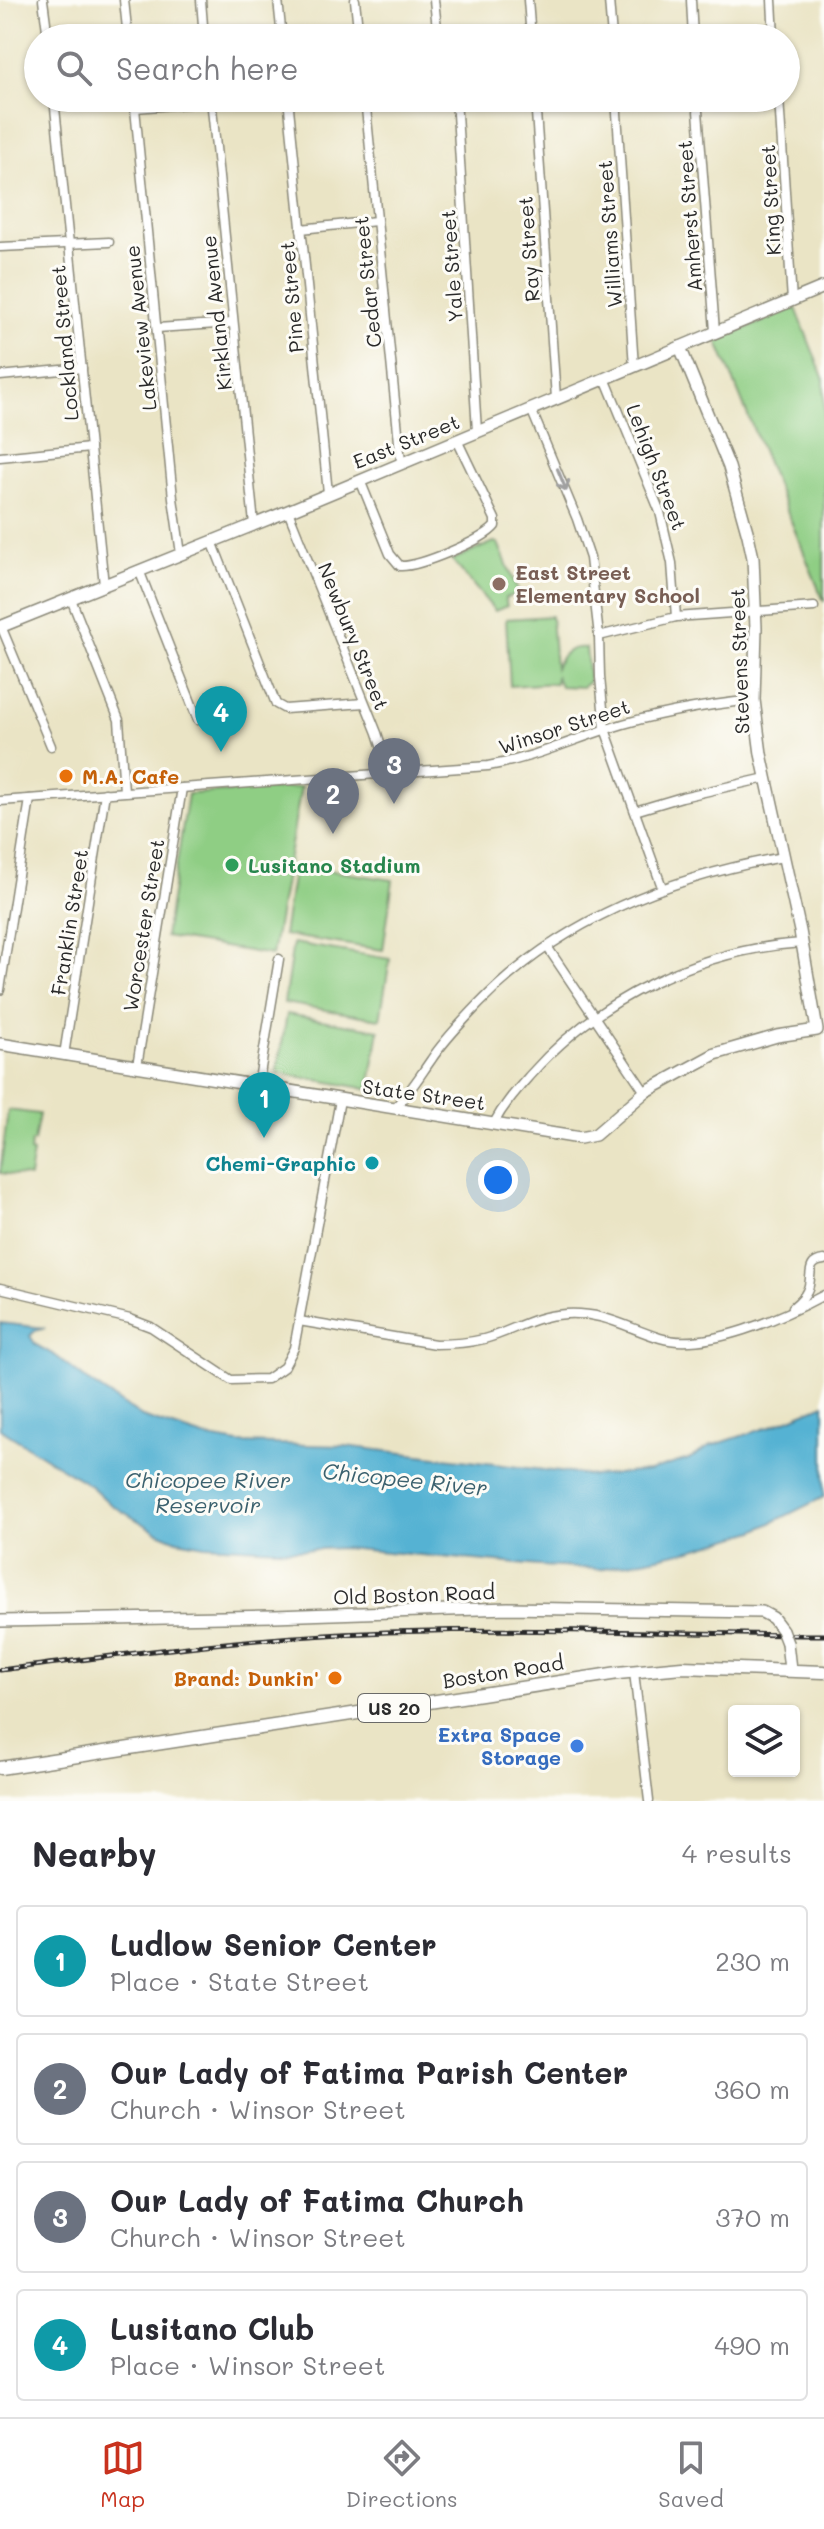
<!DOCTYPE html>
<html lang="en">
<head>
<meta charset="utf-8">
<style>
  :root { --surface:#fff; --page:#f2f2f3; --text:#2b2b33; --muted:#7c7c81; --line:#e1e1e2; --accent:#c8321e }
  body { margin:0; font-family:Mali,sans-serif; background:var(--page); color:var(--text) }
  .controls { position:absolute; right:24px; bottom:24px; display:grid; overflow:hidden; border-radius:8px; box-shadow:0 2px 6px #0004 }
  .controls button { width:72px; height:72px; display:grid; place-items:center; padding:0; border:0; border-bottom:2px solid var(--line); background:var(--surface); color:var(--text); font:40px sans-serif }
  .you { position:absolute; left:498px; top:1180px; width:28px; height:28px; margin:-20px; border:6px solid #fff; border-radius:50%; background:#1a73e8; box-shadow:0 0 0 12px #1a73e833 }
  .badge { display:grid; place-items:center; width:52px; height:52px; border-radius:50%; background:var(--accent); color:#fff; font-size:26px; font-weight:700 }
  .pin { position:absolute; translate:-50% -66px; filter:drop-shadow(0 2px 4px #0008) }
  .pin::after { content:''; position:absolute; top:42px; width:28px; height:24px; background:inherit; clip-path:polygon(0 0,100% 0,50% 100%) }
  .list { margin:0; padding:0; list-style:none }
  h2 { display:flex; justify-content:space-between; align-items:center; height:104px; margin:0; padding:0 32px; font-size:34px }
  h2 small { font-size:26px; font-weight:400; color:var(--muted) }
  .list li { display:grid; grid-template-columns:52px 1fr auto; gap:24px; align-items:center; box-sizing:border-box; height:112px; margin:0 16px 16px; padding:0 16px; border:2px solid var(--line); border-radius:8px }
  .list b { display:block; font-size:30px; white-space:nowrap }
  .list p { margin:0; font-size:26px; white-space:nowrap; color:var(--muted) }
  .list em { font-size:26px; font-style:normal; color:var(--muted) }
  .icon { flex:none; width:44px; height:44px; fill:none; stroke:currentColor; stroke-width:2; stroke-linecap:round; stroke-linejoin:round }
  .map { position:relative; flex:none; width:824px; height:1801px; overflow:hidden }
  .search { position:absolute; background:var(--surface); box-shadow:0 2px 6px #0004; left:24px; right:24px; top:24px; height:88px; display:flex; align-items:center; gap:20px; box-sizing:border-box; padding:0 28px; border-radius:44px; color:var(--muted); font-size:30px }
  .sheet { height:616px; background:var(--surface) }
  nav { display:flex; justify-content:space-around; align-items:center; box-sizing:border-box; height:112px; border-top:2px solid var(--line); background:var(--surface); font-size:22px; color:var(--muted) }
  nav a { display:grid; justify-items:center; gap:4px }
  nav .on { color:var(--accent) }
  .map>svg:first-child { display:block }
  .green { fill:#8fce84; stroke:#5d7c58; stroke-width:2 }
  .water { fill:#54b2d3; stroke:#406e7f; stroke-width:2 }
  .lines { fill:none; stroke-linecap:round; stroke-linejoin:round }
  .street-casing { stroke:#8a8878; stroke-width:11 }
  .secondary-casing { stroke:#8a8878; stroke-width:14 }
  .primary-casing { stroke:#8a8878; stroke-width:15 }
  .street { stroke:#fff; stroke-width:8 }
  .secondary { stroke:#fff; stroke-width:11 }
  .primary { stroke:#fff; stroke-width:12 }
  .rail-casing { stroke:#2b2b2b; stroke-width:5 }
  .rail { stroke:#fdfcf7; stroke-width:2; stroke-dasharray:6; stroke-linecap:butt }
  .secondary-bridge-casing { stroke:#8a8878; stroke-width:14; stroke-linecap:butt }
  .secondary-bridge { stroke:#fff; stroke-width:11 }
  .oneway { stroke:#a0a0a0 }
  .education-dot { fill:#8d6e63; stroke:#fdfcf7; stroke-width:3 }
  .food-dot { fill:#e8710a; stroke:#fdfcf7; stroke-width:3 }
  .leisure-dot { fill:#2e9e5b; stroke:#fdfcf7; stroke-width:3 }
  .culture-dot { fill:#0f9aa8; stroke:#fdfcf7; stroke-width:3 }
  .shop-dot { fill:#3f7fe0; stroke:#fdfcf7; stroke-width:3 }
  .labels { text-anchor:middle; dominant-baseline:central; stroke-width:6; stroke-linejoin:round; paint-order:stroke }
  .shield { fill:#fdfcf7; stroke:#6a6a68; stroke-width:2 }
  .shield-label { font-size:18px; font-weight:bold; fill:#2b2b2b }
  .street-label { font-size:20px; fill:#2b2b2b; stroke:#fdfcf7 }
  .education-label { font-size:20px; font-weight:bold; fill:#785e54; stroke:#fdfcf7; text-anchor:start }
  .food-label { font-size:20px; font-weight:bold; fill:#c56008; stroke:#fdfcf7; text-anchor:start }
  .leisure-label { font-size:20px; font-weight:bold; fill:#27864d; stroke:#fdfcf7; text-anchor:start }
  .culture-label { font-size:20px; font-weight:bold; fill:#0d838f; stroke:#fdfcf7; text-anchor:end }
  .shop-label { font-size:20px; font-weight:bold; fill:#366cbe; stroke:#fdfcf7; text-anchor:end }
  .water-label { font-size:22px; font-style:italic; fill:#3b616e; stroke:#fdfcf7 }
</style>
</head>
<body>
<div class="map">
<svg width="824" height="1801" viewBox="0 0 824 1801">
  <rect width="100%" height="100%" fill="#fdfcf7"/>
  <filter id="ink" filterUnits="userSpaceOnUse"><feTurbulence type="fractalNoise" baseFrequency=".0125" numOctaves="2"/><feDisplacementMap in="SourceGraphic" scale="16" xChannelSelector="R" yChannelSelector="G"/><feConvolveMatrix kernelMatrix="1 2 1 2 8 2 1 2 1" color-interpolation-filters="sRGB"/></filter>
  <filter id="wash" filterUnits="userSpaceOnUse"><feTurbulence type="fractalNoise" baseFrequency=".006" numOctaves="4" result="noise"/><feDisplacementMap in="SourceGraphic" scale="32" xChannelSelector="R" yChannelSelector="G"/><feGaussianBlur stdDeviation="1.8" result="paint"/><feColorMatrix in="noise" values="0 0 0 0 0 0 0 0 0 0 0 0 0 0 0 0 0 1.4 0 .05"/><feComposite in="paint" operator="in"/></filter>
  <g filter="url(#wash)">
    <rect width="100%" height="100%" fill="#eae4c5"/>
    <!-- green -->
    <g class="green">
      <path d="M796,308L824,380V602L717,340Z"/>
      <path d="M494,542L498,543L519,593L505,598L507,606L495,611L452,560Z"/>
      <path d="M551,616L555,668C561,655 568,646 586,648L589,682L582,687L560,686L556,677L555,683L510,686L506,619Z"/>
      <path d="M301,787L272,955L165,937L188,794Z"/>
      <path d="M294,865L393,880L383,950L283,935Z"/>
      <path d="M293,943L390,959L380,1019L284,1003Z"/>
      <path d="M287,1014L379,1030L369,1089L277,1073Z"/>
      <path d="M8,1110L39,1114L34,1142H31L30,1152L33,1153L29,1177L0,1173Z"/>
    </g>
    <!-- water -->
    <path class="water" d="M0,1323L45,1328L35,1331L30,1336L36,1345L56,1356L85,1379L142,1417L204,1437L238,1443L345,1446L594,1476L649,1471L689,1459L711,1446L769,1427L824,1404V1497L755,1531L691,1550L600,1569L539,1566L343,1548L295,1550L205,1545L177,1540L156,1531L110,1504L92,1487L0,1429Z"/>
  </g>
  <g filter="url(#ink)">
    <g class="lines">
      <!-- street casing -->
      <g class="street-casing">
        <g id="street">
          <path d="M43,0L48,38"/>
          <path d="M124,0L128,38"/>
          <path d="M201,0L204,38"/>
          <path d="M278,0L282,38"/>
          <path d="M355,0L359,38"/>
          <path d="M434,0L437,28L441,38"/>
          <path d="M528,0L531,38"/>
          <path d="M609,0L612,38"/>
          <path d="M691,0L693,38"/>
          <path d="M772,0L774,38"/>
          <path d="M54,98L104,585"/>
          <path d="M134,98L173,498L181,554"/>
          <path d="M211,98L254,524"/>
          <path d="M288,98L328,493"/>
          <path d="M365,98L401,462"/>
          <path d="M456,98L477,431"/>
          <path d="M535,98L556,398"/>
          <path d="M616,98L634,367"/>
          <path d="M697,98L715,331"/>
          <path d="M779,98L792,301"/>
          <path d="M135,108L211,102"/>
          <path d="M301,229L376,221"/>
          <path d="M0,247L109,242"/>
          <path d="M157,328L232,323"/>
          <path d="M0,376L82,368"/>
          <path d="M605,378L660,512L672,563L676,617"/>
          <path d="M531,409L577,519L590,558L599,636L600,677L605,729L662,887"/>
          <path d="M0,457L90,448"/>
          <path d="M360,480L390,554L400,566C419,567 484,540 495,526V519L457,440"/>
          <path d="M288,511L377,733L390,774"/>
          <path d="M212,541L276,704L285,709L364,703"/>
          <path d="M139,570L198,720"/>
          <path d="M71,599L119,720L124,791"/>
          <path d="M1,626L51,746"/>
          <path d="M599,636L676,617L814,607"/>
          <path d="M0,801L488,766C530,759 567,742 607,729C656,713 704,705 754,700"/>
          <path d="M635,811L682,797L766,778"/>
          <path d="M548,948L645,1092"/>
          <path d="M0,990L30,799"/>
          <path d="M64,1055L105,793"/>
          <path d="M137,1066L182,788"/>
          <path d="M258,1086L279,959"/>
          <path d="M394,1108C409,1094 419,1077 431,1060C444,1040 462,1022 479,1004C560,920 670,877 783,857"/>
          <path d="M494,1123C504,1104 517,1090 531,1074C598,998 701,949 802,943"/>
          <path d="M0,1288L130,1319L151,1327L231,1380L267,1379L284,1367L294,1348L340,1100"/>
          <path d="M793,1307C799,1302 804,1298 807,1291C814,1278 804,1262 824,1260"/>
          <path d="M299,1321L435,1344C451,1344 468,1343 484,1339C514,1331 531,1316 566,1314C604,1312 625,1327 660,1338C706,1352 783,1317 824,1295"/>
          <path d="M634,1672L649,1801"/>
        </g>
      </g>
      <!-- secondary casing -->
      <g class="secondary-casing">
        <g id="secondary">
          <path d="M0,627L288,511L824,287"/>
          <path d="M0,1044L580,1138L595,1135L645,1092L715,1054L777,1036L817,1030L800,931L761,754L754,700L756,628L753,558L748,535L729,467L680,347"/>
          <path d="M0,1621L274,1616L508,1608L762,1612L773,1618L782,1630"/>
          <path d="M787,1643L790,1669"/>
        </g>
      </g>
      <!-- primary casing -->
      <g class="primary-casing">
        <path id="primary" d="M0,1768L618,1673L682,1667L824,1672"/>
      </g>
      <!-- street -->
      <use href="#street" class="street"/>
      <!-- secondary -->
      <use href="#secondary" class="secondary"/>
      <!-- primary -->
      <use href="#primary" class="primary"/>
      <!-- rail casing -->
      <g class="rail-casing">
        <path id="rail" d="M0,1670C108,1657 217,1641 326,1635C492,1625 658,1634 824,1635"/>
      </g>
      <!-- rail -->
      <use href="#rail" class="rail"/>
      <!-- secondary-bridge casing -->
      <g class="secondary-bridge-casing">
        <path id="secondary-bridge" d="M782,1630L787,1643"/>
      </g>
      <!-- secondary-bridge -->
      <use href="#secondary-bridge" class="secondary-bridge"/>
    </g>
    <!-- one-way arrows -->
    <defs><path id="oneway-shaft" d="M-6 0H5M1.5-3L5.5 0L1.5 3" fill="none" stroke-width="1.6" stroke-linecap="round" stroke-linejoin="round" transform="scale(2)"/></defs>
    <use class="oneway" href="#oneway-shaft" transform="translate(562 480) rotate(68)"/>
  </g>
  <!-- markers -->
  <circle class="education-dot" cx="499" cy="584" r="8"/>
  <g class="food-dot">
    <circle cx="66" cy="776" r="8"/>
    <circle cx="335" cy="1678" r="8"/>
  </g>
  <circle class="leisure-dot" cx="232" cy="865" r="8"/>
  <circle class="culture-dot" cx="372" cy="1163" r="8"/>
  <circle class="shop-dot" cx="577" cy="1746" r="8"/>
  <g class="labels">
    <!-- shield labels -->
    <rect class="shield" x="358" y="1694" width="72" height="28" rx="6"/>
    <g class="shield-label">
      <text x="394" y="1708">US 20</text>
    </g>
    <!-- street labels -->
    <g class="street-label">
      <text transform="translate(770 200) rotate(-93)">King Street</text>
      <text transform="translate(689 216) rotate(-94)">Amherst Street</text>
      <text transform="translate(609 234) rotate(-94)">Williams Street</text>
      <text transform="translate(528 249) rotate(-94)">Ray Street</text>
      <text transform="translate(451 266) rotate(-94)">Yale Street</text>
      <text transform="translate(367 282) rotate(-96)">Cedar Street</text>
      <text transform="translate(291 297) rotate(-95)">Pine Street</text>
      <text transform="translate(216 313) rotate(-96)">Kirkland Avenue</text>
      <text transform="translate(140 328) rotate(-96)">Lakeview Avenue</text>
      <text transform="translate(64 343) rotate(-95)">Lockland Street</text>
      <text transform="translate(406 441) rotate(-22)">East Street</text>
      <text transform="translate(657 467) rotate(69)">Lehigh Street</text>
      <text transform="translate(354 636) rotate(68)">Newbury Street</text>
      <text transform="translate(739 661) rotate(-92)">Stevens Street</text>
      <text transform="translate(564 726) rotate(-18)">Winsor Street</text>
      <text transform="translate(69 922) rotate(-81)">Franklin Street</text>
      <text transform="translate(143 925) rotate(-81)">Worcester Street</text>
      <text transform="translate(424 1094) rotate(8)">State Street</text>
      <text transform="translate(414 1594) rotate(-2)">Old Boston Road</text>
      <text transform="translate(503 1671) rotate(-9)">Boston Road</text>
    </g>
    <!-- education labels -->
    <g class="education-label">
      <text x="515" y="572">East Street<tspan x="515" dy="23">Elementary School</tspan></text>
    </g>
    <!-- food labels -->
    <g class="food-label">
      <text x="82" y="776">M.A. Cafe</text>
      <text x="319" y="1678" text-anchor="end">Brand: Dunkin'</text>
    </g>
    <!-- leisure labels -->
    <g class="leisure-label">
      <text x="248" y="865">Lusitano Stadium</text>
    </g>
    <!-- culture labels -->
    <g class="culture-label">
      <text x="356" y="1163">Chemi-Graphic</text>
    </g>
    <!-- shop labels -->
    <g class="shop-label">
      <text x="561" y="1734">Extra Space<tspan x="561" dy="23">Storage</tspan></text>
    </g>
    <!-- water labels -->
    <g class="water-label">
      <text x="208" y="1479">Chicopee River<tspan x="208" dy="25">Reservoir</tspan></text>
      <text transform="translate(405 1479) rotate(6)">Chicopee River</text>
    </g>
  </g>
</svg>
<div class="controls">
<button><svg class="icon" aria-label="layers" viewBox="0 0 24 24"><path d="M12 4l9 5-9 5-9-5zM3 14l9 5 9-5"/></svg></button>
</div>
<div class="you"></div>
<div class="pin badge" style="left:264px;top:1138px;background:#0f9aa8">1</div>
<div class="pin badge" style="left:333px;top:834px;background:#6b7280">2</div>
<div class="pin badge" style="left:394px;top:804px;background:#6b7280">3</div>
<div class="pin badge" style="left:221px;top:752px;background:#0f9aa8">4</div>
<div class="search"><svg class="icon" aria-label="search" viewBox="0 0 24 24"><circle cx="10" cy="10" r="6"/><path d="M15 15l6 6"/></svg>Search here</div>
</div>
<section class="sheet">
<h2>Nearby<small>4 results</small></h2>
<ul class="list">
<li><span class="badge" style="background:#0f9aa8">1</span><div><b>Ludlow Senior Center</b><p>Place · State Street</p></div><em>230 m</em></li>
<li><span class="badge" style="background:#6b7280">2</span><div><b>Our Lady of Fatima Parish Center</b><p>Church · Winsor Street</p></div><em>360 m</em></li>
<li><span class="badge" style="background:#6b7280">3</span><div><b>Our Lady of Fatima Church</b><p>Church · Winsor Street</p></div><em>370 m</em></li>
<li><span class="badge" style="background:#0f9aa8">4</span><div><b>Lusitano Club</b><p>Place · Winsor Street</p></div><em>490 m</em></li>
</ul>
</section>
<nav>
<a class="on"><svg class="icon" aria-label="map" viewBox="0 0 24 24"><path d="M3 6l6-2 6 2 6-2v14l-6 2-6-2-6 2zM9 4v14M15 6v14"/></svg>Map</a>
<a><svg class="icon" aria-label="directions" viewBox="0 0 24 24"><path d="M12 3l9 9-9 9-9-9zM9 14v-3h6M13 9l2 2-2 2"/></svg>Directions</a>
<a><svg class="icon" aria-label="saved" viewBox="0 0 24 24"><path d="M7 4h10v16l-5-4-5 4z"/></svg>Saved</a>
</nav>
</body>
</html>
